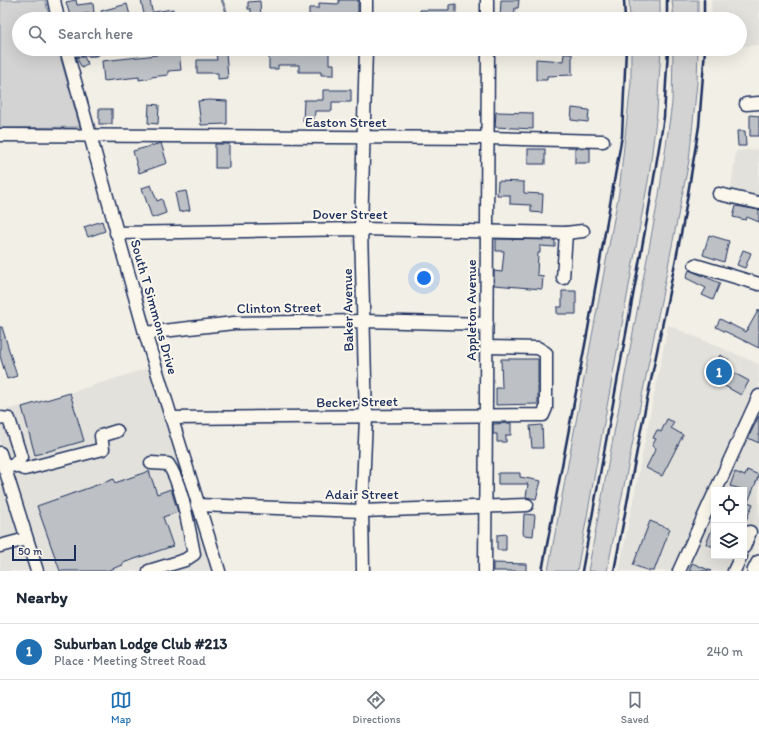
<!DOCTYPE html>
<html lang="en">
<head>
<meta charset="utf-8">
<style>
  :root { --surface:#fff; --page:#f2f2f3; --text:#1f2937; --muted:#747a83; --line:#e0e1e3; --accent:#1f6fb2 }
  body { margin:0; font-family:Itim,sans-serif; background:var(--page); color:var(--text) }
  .controls { position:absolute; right:12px; bottom:12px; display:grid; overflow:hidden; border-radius:0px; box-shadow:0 4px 16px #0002 }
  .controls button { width:36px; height:36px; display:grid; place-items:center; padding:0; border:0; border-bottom:1px solid var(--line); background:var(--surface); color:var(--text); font:20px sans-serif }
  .scale { position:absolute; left:12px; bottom:10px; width:64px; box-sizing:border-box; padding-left:4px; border:2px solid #1b2f5e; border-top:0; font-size:11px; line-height:14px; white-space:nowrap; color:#1b2f5e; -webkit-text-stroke:3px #fbf7ec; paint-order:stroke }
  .you { position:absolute; left:424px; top:278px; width:14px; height:14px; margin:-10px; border:3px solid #fff; border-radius:50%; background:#1a73e8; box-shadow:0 0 0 6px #1a73e833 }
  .badge { display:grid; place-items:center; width:26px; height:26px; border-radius:50%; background:var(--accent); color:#fff; font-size:13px; font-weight:700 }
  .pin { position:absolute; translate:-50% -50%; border:2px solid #fff; box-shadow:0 1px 4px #0006 }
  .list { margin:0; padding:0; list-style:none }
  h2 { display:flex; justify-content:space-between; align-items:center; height:52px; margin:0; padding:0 16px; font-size:17px }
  h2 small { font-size:13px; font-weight:400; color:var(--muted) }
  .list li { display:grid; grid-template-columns:26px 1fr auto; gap:12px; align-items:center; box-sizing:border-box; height:56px; padding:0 16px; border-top:1px solid var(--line) }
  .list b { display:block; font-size:15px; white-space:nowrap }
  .list p { margin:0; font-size:13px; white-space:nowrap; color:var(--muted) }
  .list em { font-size:13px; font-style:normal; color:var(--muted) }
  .icon { flex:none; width:22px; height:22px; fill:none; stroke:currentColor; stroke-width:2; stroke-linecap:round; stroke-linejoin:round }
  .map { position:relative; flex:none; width:759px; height:571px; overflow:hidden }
  .search { position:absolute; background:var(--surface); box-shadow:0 4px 16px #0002; left:12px; right:12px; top:12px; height:44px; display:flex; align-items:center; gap:10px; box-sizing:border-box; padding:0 14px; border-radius:22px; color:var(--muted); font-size:15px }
  .sheet { height:108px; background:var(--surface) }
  nav { display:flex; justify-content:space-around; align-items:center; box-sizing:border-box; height:56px; border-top:1px solid var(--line); background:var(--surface); font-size:11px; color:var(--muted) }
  nav a { display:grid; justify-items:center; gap:2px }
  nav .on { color:var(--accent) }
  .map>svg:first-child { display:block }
  .built { fill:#e2e1dc; fill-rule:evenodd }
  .green { fill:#d2d3d2; stroke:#768198 }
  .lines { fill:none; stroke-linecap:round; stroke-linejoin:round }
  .stream { stroke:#707b93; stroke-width:2.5 }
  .building { fill:#bdc0c4; stroke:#1b2f5e }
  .minor-casing { stroke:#1b2f5e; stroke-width:15 }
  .major-casing { stroke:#1b2f5e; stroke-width:18 }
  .minor { stroke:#fbf7ec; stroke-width:12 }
  .major { stroke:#fbf7ec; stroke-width:15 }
  .rail { stroke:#1b2f5e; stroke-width:2.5 }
  .labels { text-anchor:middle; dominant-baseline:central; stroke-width:4; stroke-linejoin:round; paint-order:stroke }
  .street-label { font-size:14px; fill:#1b2f5e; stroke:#fbf7ec }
</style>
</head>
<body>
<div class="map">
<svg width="759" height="571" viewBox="0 0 759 571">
  <rect width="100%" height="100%" fill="#f2efe6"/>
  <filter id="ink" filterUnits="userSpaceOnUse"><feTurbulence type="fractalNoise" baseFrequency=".025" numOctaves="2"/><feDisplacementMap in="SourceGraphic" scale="8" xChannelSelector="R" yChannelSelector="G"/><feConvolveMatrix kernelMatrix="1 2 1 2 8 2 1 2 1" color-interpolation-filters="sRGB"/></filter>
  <g filter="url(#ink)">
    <!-- built -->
    <g class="built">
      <path d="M711,0H759V45L740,46V19H712Z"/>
      <path d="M759,149V203L730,196L736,151Z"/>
      <path d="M668,325L759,364V529L744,571H619ZM714,490H744V556H714Z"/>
      <path d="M155,366L219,571H0V411L40,402Z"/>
    </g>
    <!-- green -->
    <g class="green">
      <path d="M0,0H45L50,19H19V49H58L80,127L0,128Z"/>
      <path d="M629,0H660V19H630Z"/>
      <path d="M672,0H698V19H674Z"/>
      <path d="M631,49H661L657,112L649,176L577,571H548L619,192L631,82Z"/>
      <path d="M673,49H698L697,83L689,161L607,571H588L659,195L672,103Z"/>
    </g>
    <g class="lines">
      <!-- stream -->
      <path class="stream" d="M222,0L229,19"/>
    </g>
    <!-- building -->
    <g class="building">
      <path d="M76,0L77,5L93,3L94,13L83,14L84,19H71L66,2Z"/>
      <path d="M141,0H150L152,11L154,12L173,9L174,19H145Z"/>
      <path d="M339,0H358V19H309V8H319V3L339,4Z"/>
      <path d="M501,0H519L518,8H515L514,19H500Z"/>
      <path d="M260,1L261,19H251V9H248V2Z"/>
      <path d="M127,4L131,19H103L101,11Z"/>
      <path d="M456,4V19H420V10H449V5Z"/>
      <path d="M165,50V52L179,51L181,70L168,71V75L151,77V78L139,80V77L104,81L102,61L157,55L156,51Z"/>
      <path d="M269,50H278V54L321,53V50H329V64H334V75H321V72H299V65H278V69H269Z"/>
      <path d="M226,53L228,78L218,79V73H197V60H217L216,54Z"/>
      <path d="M564,54H572V75L547,76V80H536V59L563,61Z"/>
      <path d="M76,57H84L88,64L82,68Z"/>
      <path d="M323,90H351V102H332V111H315L314,121H303L304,100H323Z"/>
      <path d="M209,100L227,101V124L201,125L198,101Z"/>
      <path d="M149,104L159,105L158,124L148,123Z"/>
      <path d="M572,108L589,110L588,122L571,120Z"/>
      <rect x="99" y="109" width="13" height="15"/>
      <path d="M496,112L533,113V129L495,127Z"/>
      <path d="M750,115L759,116V136H750Z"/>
      <path d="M737,131H745L746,146H738Z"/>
      <path d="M161,143L167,163L139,173L133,151Z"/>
      <rect x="215" y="144" width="14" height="24"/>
      <rect x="575" y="148" width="15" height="15"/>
      <rect x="528" y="149" width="17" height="15"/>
      <path d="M498,181L524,182V193L543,194L542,213L531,212V205L510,204V195H497Z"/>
      <path d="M151,185L157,201L162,199L166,213L152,218L142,188Z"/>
      <path d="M186,191L190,210L179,212L175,193Z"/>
      <path d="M736,206L759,210V222L747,217L746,220L733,217Z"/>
      <path d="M102,221L105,231L88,237L84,227Z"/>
      <path d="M709,235L729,241L724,262L703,255Z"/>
      <path d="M496,239L555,240V247L540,246V253H538L537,275L543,276L542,289L494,285V271L502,272L504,251H496Z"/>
      <path d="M743,250L751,253L745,268L737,265Z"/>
      <path d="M689,270L720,283L713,300L702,295L706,288L686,278Z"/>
      <path d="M562,291H576V314H557V307H562Z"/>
      <path d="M759,309V348L716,327L720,319L746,332Z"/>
      <path d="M0,327H2L17,376L7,379L0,356Z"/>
      <path d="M720,355L729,360L725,368L749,381L741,395L705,375L711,363L715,365Z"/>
      <path d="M501,359H538V404L496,405V388H502Z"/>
      <path d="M70,393L84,441L35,455L22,407Z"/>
      <path d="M759,416V443L748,438Z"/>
      <path d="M667,419L674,422L671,428L683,435L662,476L646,468L656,448L652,446L656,439L653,438L657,430L661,432Z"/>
      <path d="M511,423V435H506V442H497V434H493V424Z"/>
      <path d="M542,425L543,448H532L530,426Z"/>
      <path d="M747,470L759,475L748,502L753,504L744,525V490L730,486L735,472L745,476Z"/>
      <path d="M149,471L157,494L171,489L178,512L163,517L173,546L123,563V565L106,571H60L37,506L114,479L115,483Z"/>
      <path d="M498,473H520V477L541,481L536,499L526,497L528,484H498Z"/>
      <path d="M524,514L535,515L533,536L523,535Z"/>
      <path d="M650,521L670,529L654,571H649L633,565Z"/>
      <path d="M714,524V547L706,544Z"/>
      <path d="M506,534V550H497V535Z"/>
      <path d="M493,563L526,564V571H493Z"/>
      <path d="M692,563L711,571H689Z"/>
    </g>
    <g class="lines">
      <!-- minor casing -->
      <g class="minor-casing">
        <g id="minor">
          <path d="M54,0L58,19"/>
          <path d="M487,0V19"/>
          <path d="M366,19V0"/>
          <path d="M66,49L145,333L219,571"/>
          <path d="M66,50L95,49"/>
          <path d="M746,104L759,103"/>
          <path d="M0,135L488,138L603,141"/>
          <path d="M719,194L759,203"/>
          <path d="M116,233L361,229L566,233L583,231"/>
          <path d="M695,265L759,284"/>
          <path d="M563,278L566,233"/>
          <path d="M145,333L234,323L364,321L487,324"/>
          <path d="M0,418L9,419L21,457L14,465"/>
          <path d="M171,418L543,415L546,408V353L538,348L487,347"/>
          <path d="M0,453L37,571"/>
          <path d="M4,468L14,465L25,469L103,449L101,436L117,431"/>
          <path d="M716,490L759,396"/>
          <path d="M197,505L362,511L527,505"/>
          <path d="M0,546L26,539"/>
          <path d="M744,547L750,532"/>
          <path d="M149,571L185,560L194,554C189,530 182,483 168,464L151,463"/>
          <path d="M363,571L362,511L366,418L361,229L366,49"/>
          <path d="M485,571L488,49"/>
          <path d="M679,571L714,494"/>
          <path d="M734,571L741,556"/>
        </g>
      </g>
      <!-- major casing -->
      <g class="major-casing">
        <path id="major" d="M755,571L759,563"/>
      </g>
      <!-- minor -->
      <use href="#minor" class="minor"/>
      <!-- major -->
      <use href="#major" class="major"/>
      <!-- rail -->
      <g class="rail">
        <path d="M624,0L625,19"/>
        <path d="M667,0V19"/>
        <path d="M704,0V19"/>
        <path d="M542,571L588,329L622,136L626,49"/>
        <path d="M582,571L647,220L664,117L668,49"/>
        <path d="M614,571L642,424L683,224L699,126L705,49"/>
      </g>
    </g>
  </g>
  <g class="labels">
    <!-- street labels -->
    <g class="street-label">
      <text x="346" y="122">Easton Street</text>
      <text x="350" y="214">Dover Street</text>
      <text transform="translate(154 307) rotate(74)">South T Simmons Drive</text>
      <text transform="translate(279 308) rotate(-1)">Clinton Street</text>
      <text transform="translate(348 310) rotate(-91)">Baker Avenue</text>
      <text transform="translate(471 310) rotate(-90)">Appleton Avenue</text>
      <text transform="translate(357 402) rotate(-1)">Becker Street</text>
      <text x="362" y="494">Adair Street</text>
    </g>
  </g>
</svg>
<div class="controls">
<button><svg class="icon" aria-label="locate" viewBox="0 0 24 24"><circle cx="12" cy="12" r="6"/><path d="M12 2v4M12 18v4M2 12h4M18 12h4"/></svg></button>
<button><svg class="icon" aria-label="layers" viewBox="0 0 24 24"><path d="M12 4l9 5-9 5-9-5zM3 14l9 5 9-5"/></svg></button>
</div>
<div class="scale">50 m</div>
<div class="you"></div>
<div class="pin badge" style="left:719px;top:372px">1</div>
<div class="search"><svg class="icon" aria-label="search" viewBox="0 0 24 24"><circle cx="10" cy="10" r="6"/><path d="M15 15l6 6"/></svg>Search here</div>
</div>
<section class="sheet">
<h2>Nearby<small></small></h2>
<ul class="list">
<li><span class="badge">1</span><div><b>Suburban Lodge Club #213</b><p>Place · Meeting Street Road</p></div><em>240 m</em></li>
</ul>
</section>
<nav>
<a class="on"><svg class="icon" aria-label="map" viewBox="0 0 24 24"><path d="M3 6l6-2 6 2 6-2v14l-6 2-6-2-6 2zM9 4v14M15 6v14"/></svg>Map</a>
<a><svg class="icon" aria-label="directions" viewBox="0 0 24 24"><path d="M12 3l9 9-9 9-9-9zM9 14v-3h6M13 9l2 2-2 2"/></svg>Directions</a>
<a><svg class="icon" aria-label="saved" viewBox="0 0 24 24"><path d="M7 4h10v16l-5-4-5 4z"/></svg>Saved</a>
</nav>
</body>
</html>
